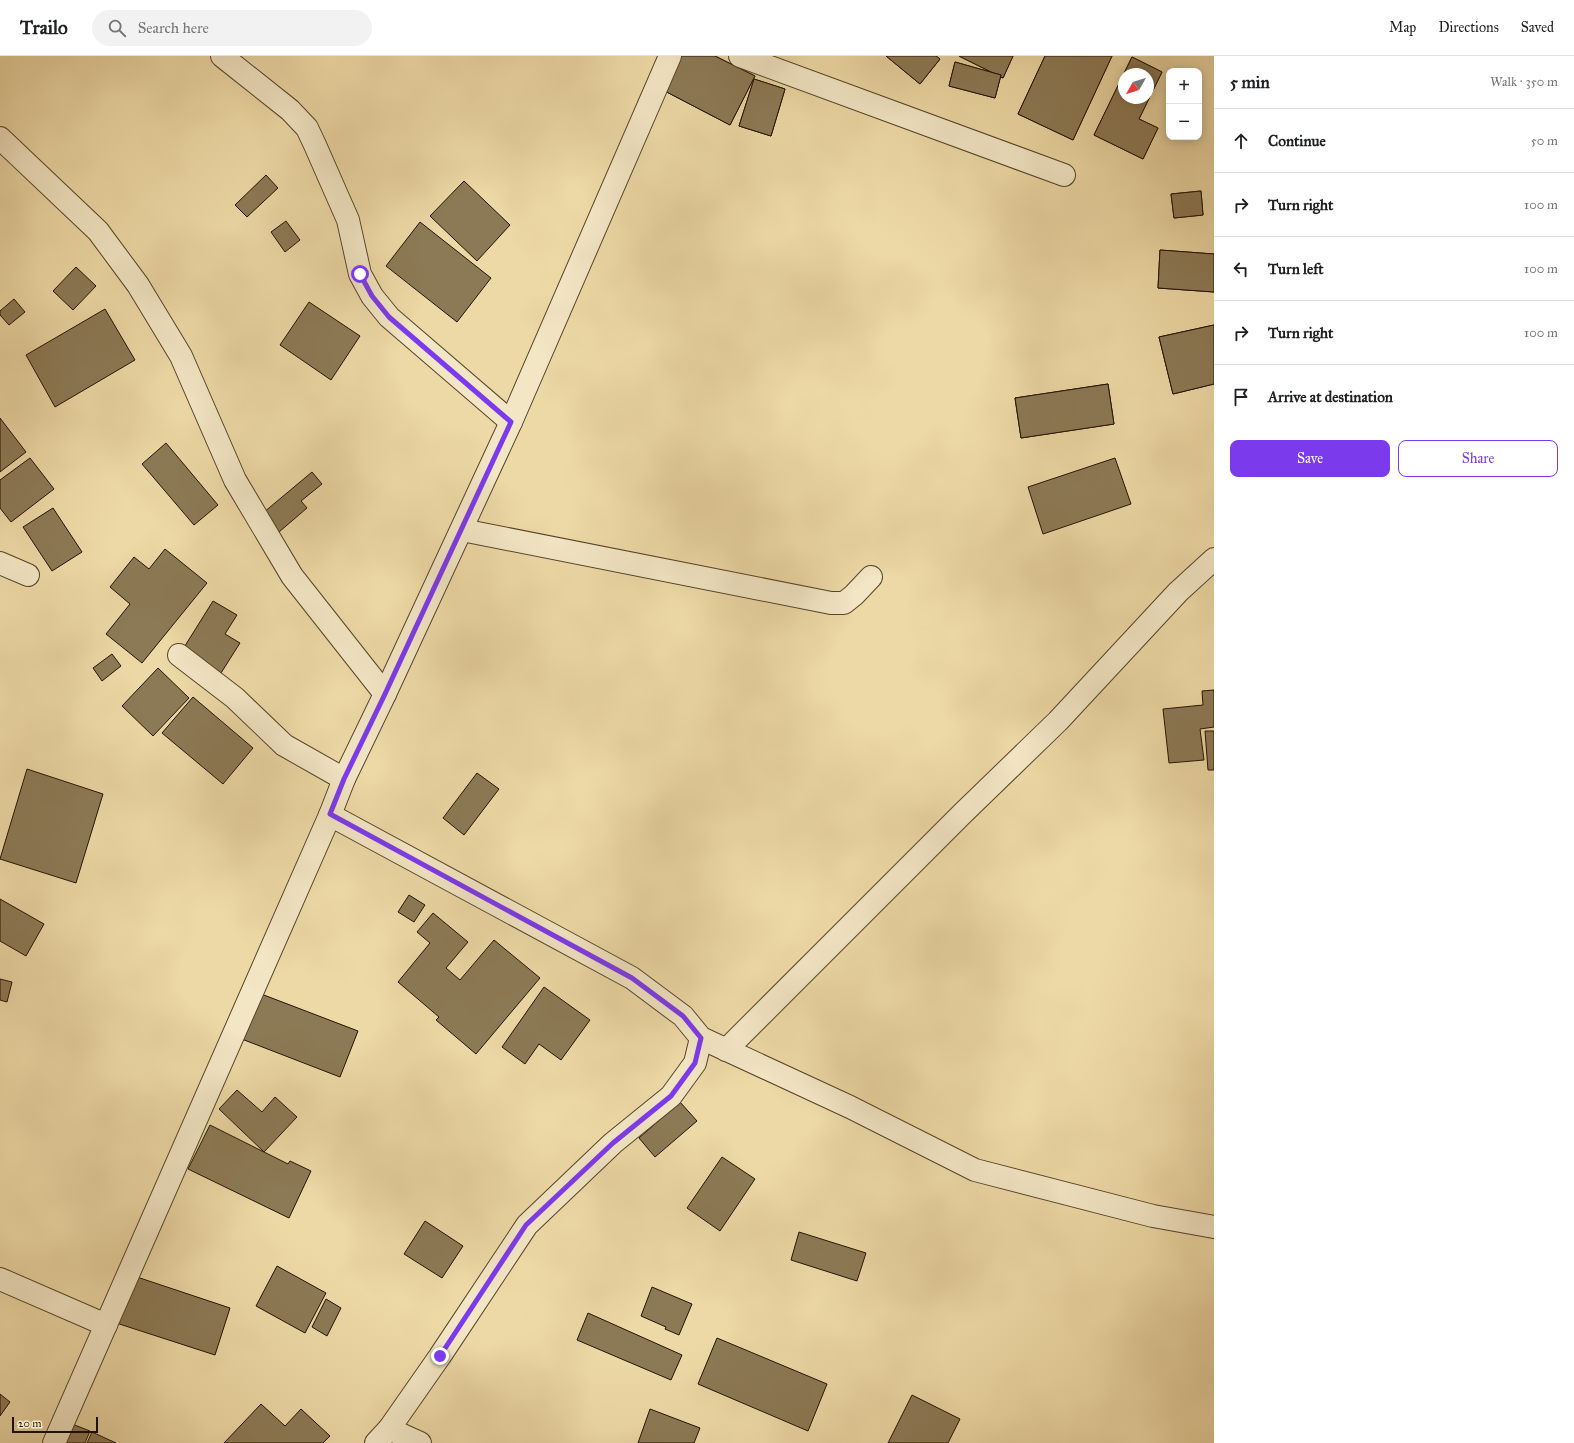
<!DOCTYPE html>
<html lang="en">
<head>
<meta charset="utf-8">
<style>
  :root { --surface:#fff; --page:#f2f2f2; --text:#202124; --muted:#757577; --line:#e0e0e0; --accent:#7c3aed }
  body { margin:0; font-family:"IM FELL Great Primer",serif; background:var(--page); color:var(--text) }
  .controls { position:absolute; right:12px; top:12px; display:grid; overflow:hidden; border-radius:8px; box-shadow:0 2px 10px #0003 }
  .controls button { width:36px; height:36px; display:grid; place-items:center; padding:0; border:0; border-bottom:1px solid var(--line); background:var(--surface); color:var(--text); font:20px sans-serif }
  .compass { position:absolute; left:1118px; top:12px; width:36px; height:36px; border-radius:50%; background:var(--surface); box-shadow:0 2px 10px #0003; rotate:231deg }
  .scale { position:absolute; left:12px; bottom:10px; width:86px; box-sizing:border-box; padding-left:4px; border:2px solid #231300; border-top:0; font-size:11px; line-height:14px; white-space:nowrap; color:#231300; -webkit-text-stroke:3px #f3e6c5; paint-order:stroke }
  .stop { position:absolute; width:12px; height:12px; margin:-9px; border:3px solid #7c3aed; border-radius:50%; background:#fff }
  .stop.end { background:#7c3aed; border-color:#fff; box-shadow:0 1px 4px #0008 }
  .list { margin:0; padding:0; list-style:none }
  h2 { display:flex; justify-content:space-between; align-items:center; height:52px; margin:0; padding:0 16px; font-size:17px }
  h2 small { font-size:13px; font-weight:400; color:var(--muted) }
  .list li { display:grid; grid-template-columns:26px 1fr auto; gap:12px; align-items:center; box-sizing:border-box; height:64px; padding:0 16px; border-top:1px solid var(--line) }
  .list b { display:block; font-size:15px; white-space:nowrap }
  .list em { font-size:13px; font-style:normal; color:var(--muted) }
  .actions { display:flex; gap:8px; padding:12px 16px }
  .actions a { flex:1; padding:9px 0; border:1px solid var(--accent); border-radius:8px; text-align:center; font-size:14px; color:var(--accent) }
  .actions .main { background:var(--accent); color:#fff }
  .icon { flex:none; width:22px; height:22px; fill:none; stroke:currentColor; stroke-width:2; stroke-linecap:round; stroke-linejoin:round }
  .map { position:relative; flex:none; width:1214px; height:1387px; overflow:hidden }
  header { display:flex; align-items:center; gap:24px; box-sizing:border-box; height:56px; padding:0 20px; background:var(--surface); border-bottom:1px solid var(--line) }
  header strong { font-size:19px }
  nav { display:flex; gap:22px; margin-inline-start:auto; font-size:14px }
  .search { width:280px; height:36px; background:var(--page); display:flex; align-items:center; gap:10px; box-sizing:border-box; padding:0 14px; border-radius:22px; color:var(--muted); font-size:15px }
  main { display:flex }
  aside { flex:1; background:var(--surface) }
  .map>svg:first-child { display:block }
  .building { fill:#8c7a56; stroke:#231300; fill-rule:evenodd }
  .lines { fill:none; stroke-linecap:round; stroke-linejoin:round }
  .minor-casing { stroke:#56442a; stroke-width:24 }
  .minor { stroke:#f3e6c5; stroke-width:22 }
  .route { stroke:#7c3aed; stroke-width:5 }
</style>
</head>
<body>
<header>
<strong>Trailo</strong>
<div class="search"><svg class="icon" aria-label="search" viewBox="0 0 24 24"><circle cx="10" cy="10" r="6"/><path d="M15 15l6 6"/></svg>Search here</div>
<nav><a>Map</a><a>Directions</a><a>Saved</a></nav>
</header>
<main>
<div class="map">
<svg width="1214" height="1387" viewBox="0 0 1214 1387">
  <rect width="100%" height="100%" fill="#edd9a6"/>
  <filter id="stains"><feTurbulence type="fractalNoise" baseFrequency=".005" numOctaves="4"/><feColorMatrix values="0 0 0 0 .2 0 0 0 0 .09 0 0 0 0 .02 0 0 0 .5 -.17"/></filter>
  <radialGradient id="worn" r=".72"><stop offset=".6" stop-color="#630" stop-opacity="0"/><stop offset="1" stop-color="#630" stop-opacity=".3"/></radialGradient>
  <!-- building -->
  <g class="building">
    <path d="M676,0H715L755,20L730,69L659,32Z"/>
    <path d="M676,0H715L755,20L730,69L659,32Z"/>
    <path d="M886,0H936L940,3L920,28Z"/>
    <path d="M886,0H936L940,3L920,28Z"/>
    <path d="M959,0H1013L1003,22Z"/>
    <path d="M959,0H1013L1003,22Z"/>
    <path d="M1045,0H1112L1073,84L1018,58Z"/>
    <path d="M1045,0H1112L1073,84L1018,58Z"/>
    <path d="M1132,1L1162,16L1139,63L1158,72L1143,103L1094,79ZM1124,18H1148V42H1124Z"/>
    <path d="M1132,1L1162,16L1139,63L1158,72L1143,103L1094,79ZM1124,18H1148V42H1124Z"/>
    <path d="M955,6L1001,19L995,42L949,30Z"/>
    <path d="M955,6L1001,19L995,42L949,30Z"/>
    <path d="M754,23L785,33L771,80L739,70Z"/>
    <path d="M754,23L785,33L771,80L739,70Z"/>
    <path d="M266,119L278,132L247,161L235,149Z"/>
    <path d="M464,125L510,169L477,205L430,160Z"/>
    <path d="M1201,135L1203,159L1174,162L1171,138Z"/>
    <path d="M1201,135L1203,159L1174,162L1171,138Z"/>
    <path d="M286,165L300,184L285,196L271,176Z"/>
    <path d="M420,166L491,222L457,266L386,210Z"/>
    <path d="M1160,194L1214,198V236L1158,232Z"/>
    <path d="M1160,194L1214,198V236L1158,232Z"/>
    <path d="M76,211L96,230L73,254L53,235Z"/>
    <path d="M14,243L25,256L9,269L0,259V255Z"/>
    <path d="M309,246L360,280L331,324L280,289Z"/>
    <path d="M105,253L135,304L55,351L26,299Z"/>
    <path d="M1214,269V328L1173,338L1159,281Z"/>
    <path d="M1214,269V328L1173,338L1159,281Z"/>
    <path d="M1108,328L1114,368L1021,382L1015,342Z"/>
    <path d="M1108,328L1114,368L1021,382L1015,342Z"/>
    <path d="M0,362L26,396L0,416Z"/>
    <path d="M166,387L218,449L194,469L142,408Z"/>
    <path d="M30,402L54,433L11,466L0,452V424Z"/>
    <path d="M1115,402L1131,448L1043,478L1028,431Z"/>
    <path d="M312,416L322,428L301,445L307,452L279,476L263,457Z"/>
    <path d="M53,452L82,496L52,515L23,471Z"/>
    <path d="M165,493L207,527L142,607L106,578L130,548L110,531L134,501L149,513Z"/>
    <path d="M213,545L237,559L225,578L240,587L221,617L183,593Z"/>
    <path d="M112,598L121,610L102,625L93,612Z"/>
    <path d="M158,612L189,642L153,680L122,650Z"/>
    <path d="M1214,634V671L1200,673L1204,704L1169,707L1163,653L1203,649L1202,635Z"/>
    <path d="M193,641L253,692L223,728L162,677Z"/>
    <path d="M1205,675H1214V714H1208Z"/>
    <path d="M27,713L103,738L76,827L0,803Z"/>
    <path d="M477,717L499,733L464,779L443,762Z"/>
    <path d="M409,839L425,849L414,866L398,856Z"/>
    <path d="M0,843L44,868L26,900L0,885Z"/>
    <path d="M433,857L468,886L446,912L460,924L494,884L540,922L476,998L436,964L439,961L398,926L430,887L417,876Z"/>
    <path d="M0,923L12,926L7,946L0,944Z"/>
    <path d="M544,931L590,964L561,1004L539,988L525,1008L502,991Z"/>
    <path d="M256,936L358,975L340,1021L239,982Z"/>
    <path d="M237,1034L262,1056L275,1041L297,1061L264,1096L219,1053Z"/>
    <path d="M680,1046L697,1065L655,1101L639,1082Z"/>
    <path d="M210,1069L288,1108L290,1105L311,1115L289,1162L188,1113Z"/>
    <path d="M722,1101L755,1123L720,1175L687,1152Z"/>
    <path d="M425,1165L463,1190L442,1222L404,1198Z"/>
    <path d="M799,1176L866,1197L857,1225L791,1204Z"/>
    <path d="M277,1210L326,1237L305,1277L256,1250Z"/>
    <path d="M125,1217L230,1252L215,1299L110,1265Z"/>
    <path d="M652,1231L692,1248L679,1279L665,1273L666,1271L641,1260Z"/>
    <path d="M326,1243L341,1252L327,1280L312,1271Z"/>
    <path d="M588,1257L682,1299L671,1324L577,1284Z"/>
    <path d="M717,1282L827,1328L808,1375L698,1328Z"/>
    <path d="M0,1338L10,1346L0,1360Z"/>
    <path d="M912,1339L960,1363L948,1387H888Z"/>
    <path d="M261,1348L285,1370L301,1353L330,1380L323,1387H224Z"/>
    <path d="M650,1353L700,1372L694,1387H638Z"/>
    <path d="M67,1366L90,1375L85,1387H61Z"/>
    <path d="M92,1376L116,1387H87Z"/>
  </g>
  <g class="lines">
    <!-- minor casing -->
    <g class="minor-casing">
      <g id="minor">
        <path d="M222,0L290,54L307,72L315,89L348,164L360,218L372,240L389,261L511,366"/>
        <path d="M740,0L1064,119"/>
        <path d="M0,82L98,175L138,229L181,300L235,424L292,520L385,638"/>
        <path d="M462,474L831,547H844L854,539L871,521"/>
        <path d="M0,507L28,519"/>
        <path d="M179,599L235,642L284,689L344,723"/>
        <path d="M330,759L632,922L683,960L701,982L850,1051L975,1114L1153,1160L1214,1171"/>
        <path d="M726,994L963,757L1058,665L1178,536L1214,503"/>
        <path d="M0,1223L106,1269"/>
        <path d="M389,1373L420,1387"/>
        <path d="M54,1387L330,759L344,723L385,638L511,366L670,0"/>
        <path d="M376,1387L389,1373L440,1300L527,1169L613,1087L671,1040L695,1007L701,982"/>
      </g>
    </g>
    <!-- minor -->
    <use href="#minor" class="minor"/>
  </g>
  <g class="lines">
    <!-- route -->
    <path class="route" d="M360,218L372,240L389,261L511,366L385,638L344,723L330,758L632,922L683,960L701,982L695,1007L671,1040L613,1087L526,1169L440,1300"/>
  </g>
  <rect width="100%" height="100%" filter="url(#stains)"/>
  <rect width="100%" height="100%" fill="url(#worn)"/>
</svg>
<div class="controls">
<button>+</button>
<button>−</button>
</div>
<svg class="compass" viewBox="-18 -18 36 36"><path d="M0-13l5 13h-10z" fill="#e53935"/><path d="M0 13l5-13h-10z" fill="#757577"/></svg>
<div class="scale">20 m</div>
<div class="stop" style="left:360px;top:218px"></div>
<div class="stop end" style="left:440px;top:1300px"></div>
</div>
<aside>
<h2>5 min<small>Walk · 350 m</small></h2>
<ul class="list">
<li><svg class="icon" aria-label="ahead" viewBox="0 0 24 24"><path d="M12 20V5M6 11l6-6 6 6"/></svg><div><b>Continue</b></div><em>50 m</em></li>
<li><svg class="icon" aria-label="right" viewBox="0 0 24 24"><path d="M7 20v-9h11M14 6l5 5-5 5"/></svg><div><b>Turn right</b></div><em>100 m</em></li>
<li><svg class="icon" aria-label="left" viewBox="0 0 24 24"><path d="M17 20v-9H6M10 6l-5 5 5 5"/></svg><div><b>Turn left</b></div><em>100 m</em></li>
<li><svg class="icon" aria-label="right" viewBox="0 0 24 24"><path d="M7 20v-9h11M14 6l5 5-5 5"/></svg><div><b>Turn right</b></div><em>100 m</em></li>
<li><svg class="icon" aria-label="arrive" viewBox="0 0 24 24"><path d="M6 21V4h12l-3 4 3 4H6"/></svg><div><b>Arrive at destination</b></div></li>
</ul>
<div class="actions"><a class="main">Save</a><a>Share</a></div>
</aside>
</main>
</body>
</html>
